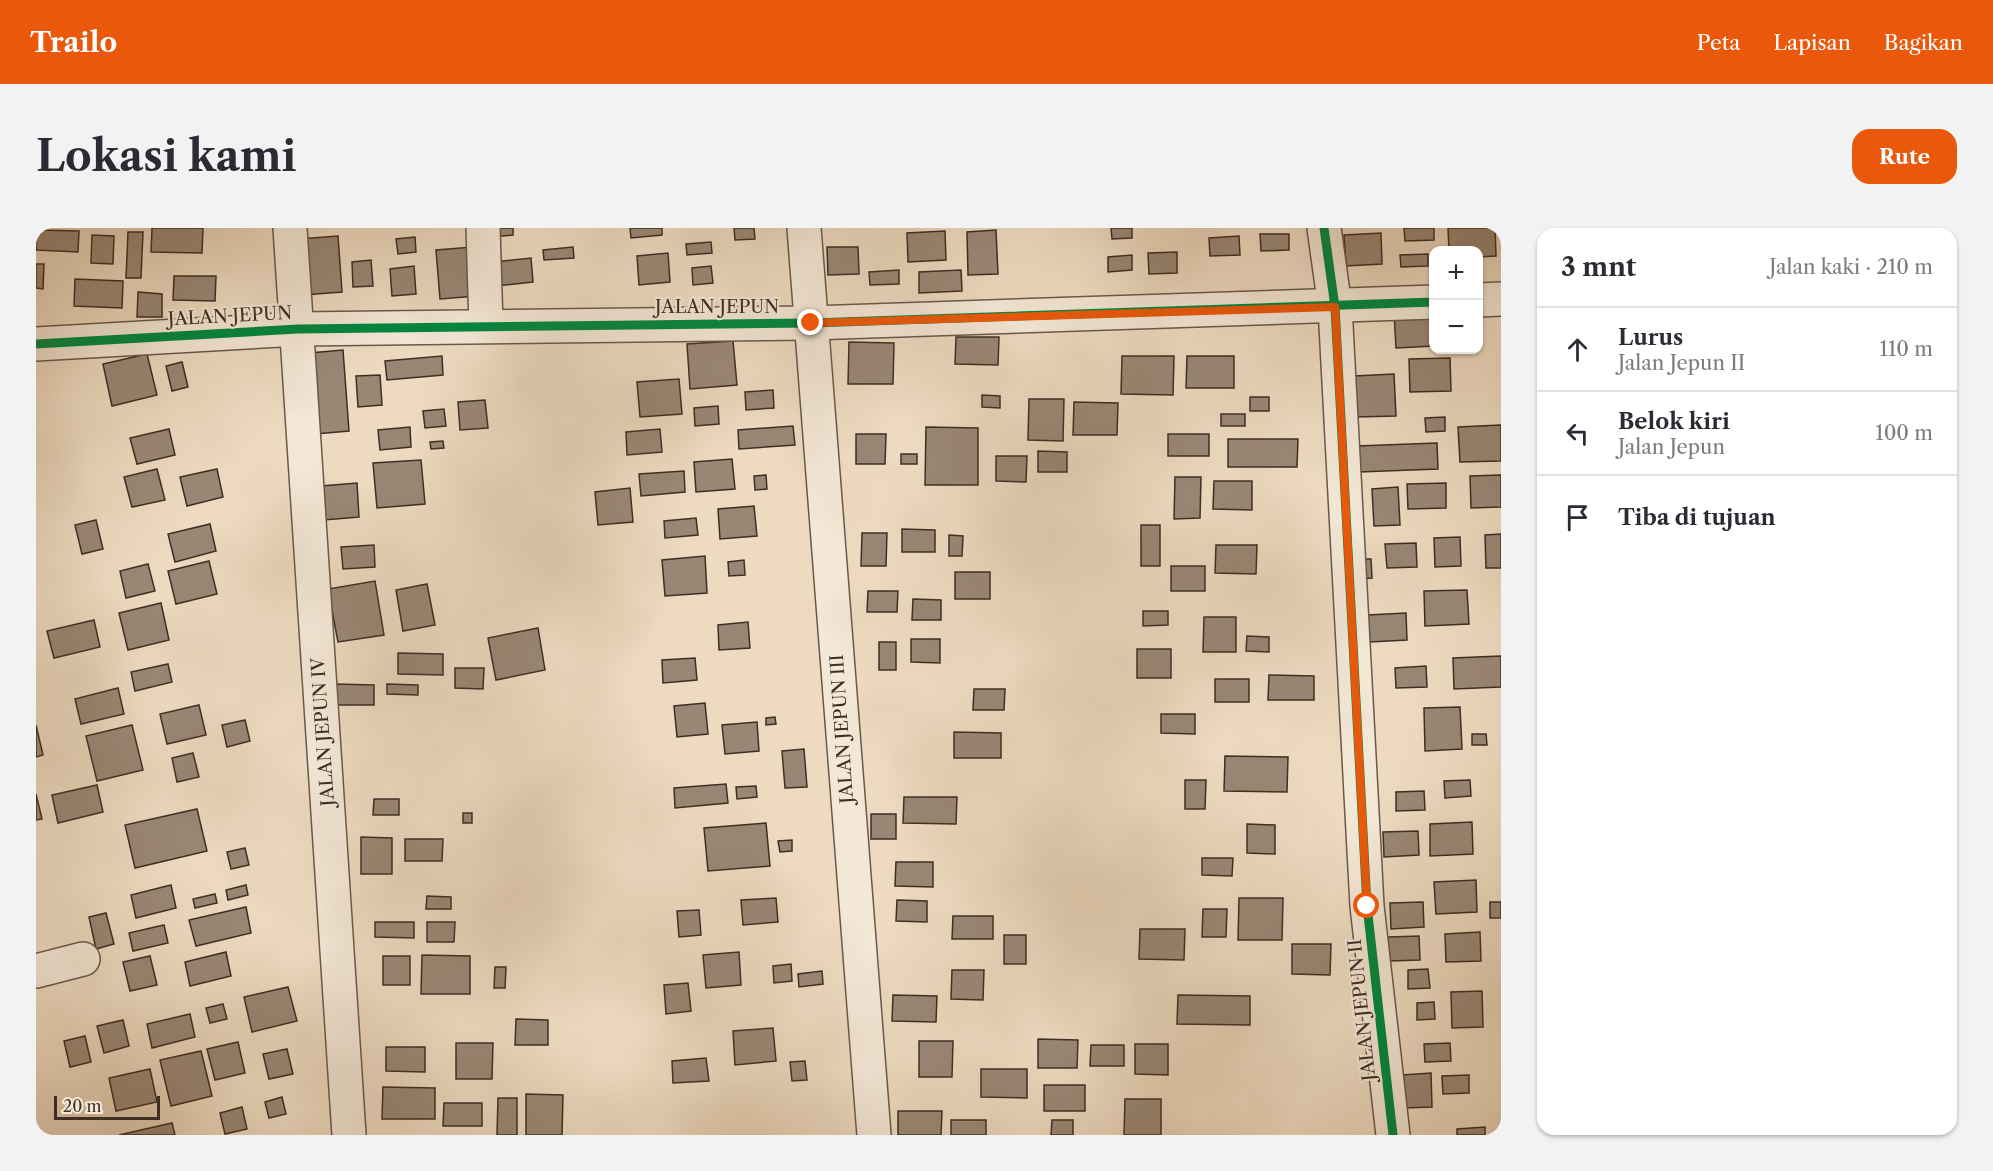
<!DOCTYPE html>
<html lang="id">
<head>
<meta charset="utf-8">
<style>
  :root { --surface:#fff; --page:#f2f2f3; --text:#2b2b33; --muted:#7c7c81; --line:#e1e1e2; --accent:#ea580c }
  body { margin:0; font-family:"Libre Caslon Text",serif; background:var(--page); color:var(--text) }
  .controls { position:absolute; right:18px; top:18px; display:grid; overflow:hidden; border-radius:12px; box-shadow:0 2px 4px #0004 }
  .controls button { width:54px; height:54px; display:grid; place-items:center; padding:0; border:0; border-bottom:2px solid var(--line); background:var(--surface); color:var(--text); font:30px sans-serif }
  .scale { position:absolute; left:18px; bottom:15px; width:106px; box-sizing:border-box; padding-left:6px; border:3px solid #3e2e24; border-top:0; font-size:16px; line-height:21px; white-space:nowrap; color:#3e2e24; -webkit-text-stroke:4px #f3e7d6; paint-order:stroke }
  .stop { position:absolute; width:18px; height:18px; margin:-14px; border:4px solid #ea580c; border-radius:50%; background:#fff }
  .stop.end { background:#ea580c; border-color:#fff; box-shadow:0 2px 6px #0008 }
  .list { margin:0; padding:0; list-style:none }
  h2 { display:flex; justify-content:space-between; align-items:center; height:78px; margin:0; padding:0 24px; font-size:26px }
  h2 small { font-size:20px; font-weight:400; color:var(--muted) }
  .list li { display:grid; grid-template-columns:39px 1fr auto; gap:18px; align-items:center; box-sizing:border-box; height:84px; padding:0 24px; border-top:2px solid var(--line) }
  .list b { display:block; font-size:22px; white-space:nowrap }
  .list p { margin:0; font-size:20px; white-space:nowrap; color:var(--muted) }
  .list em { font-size:20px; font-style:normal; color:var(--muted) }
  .icon { flex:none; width:33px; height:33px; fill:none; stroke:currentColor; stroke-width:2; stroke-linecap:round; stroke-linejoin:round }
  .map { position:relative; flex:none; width:1465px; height:907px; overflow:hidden; border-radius:18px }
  header { display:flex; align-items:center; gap:36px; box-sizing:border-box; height:84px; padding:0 30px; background:var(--accent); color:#fff }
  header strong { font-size:28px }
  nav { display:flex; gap:33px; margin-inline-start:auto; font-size:21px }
  .intro { display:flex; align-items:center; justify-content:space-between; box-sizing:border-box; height:144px; padding:0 36px }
  h1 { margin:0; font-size:42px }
  .button { padding:15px 27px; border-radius:18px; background:var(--accent); color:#fff; font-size:21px; font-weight:700 }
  main { display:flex; gap:36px; padding:0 36px }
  aside { flex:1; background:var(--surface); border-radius:18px; box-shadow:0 2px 4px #0004 }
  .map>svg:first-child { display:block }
  .building { fill:#998775; stroke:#3e2e24; stroke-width:1.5 }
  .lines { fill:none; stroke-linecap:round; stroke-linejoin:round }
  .minor-casing { stroke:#6a594b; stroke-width:36 }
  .minor { stroke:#f3e7d6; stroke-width:33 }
  .cycleway-casing { stroke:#f3e7d6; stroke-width:13 }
  .cycleway { stroke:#00873e; stroke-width:9 }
  .route { stroke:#ea580c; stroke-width:8 }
  .labels { text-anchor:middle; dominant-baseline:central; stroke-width:4.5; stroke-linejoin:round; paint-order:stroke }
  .street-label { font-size:18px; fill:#3e2e24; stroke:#f3e7d6 }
</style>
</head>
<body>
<header>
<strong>Trailo</strong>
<nav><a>Peta</a><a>Lapisan</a><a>Bagikan</a></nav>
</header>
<div class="intro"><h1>Lokasi kami</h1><a class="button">Rute</a></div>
<main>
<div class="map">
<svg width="1465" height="907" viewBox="0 0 1465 907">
  <rect width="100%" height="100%" fill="#eddac0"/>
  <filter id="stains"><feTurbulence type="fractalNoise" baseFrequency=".00333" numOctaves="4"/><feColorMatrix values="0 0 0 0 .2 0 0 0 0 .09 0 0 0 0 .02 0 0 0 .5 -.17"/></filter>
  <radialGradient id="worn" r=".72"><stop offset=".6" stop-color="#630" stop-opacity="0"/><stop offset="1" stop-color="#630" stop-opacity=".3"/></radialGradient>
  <!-- building -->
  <g class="building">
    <path d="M116,0H167L166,25L115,24Z"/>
    <path d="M457,0H477V7L458,9Z"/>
    <path d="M594,0H626V7L595,10Z"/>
    <path d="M698,0H718L719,11L699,12Z"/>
    <path d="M1075,0H1096V10L1076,11Z"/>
    <path d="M1368,0H1398V12L1369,13Z"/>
    <path d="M1412,0H1459L1460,28L1442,29V22H1413Z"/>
    <path d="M0,2L43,3L42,24L0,22Z"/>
    <path d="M960,2L962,46L932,47L931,4Z"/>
    <path d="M909,3L910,32L872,34L871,5Z"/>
    <path d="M92,4H107L105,50H90Z"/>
    <path d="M1345,5L1346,36L1310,38L1308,7Z"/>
    <path d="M1224,6H1253V22L1225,23Z"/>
    <path d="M56,7L78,8L77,36L55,35Z"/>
    <path d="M302,8L306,64L267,67L263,11Z"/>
    <path d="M1203,8L1204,27L1174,28L1173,10Z"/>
    <path d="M379,9L380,24L362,26L360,11Z"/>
    <path d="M675,14L676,25L651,27L650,16Z"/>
    <path d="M437,19L441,68L404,71L400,22Z"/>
    <path d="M537,19L538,30L508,32L507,22Z"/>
    <path d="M791,19H822L823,46L792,47Z"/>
    <path d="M1141,24V45L1113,46L1112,25Z"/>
    <path d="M632,25L634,54L603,57L601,28Z"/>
    <path d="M1392,26V38L1365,39L1364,27Z"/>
    <path d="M1096,27V42L1072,44V29Z"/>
    <path d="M495,30L497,54L460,58L457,34Z"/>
    <path d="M335,32L337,58L317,59L316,34Z"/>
    <path d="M0,36H8L7,61L0,60Z"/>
    <path d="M378,38L380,66L356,68L354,41Z"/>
    <path d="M675,38L677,55L657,57L656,40Z"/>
    <path d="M863,42V56L834,57L833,44Z"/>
    <path d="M925,42L926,63L883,65V44Z"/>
    <path d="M138,48H180L179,73L137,72Z"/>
    <path d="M39,51L87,53L86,80L38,78Z"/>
    <path d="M102,64L126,66V89H101Z"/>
    <path d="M1398,83V118L1360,120L1358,84Z"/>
    <path d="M920,109H963L962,137L919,136Z"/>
    <path d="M697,113L701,157L654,161L651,116Z"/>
    <path d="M813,114L858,115L857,156H812Z"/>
    <path d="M307,122L313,203L279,206L273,125Z"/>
    <path d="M111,126L121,167L76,178L67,136Z"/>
    <path d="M406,128L407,147L351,152L349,133Z"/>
    <path d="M1086,128H1138L1137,167L1085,166Z"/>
    <path d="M1151,128H1198V160H1150Z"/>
    <path d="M1414,130L1415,163L1374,164L1373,131Z"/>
    <path d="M146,134L152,159L136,163L130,138Z"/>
    <path d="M1358,146L1360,188L1320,189L1318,148Z"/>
    <path d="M344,147L346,177L322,179L320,148Z"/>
    <path d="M643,151L646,186L604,189L601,154Z"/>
    <path d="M737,162L738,180L710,182L709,164Z"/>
    <path d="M946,167L964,168V180L946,179Z"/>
    <rect x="1214" y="169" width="19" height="14"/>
    <path d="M993,171H1028L1027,213L992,212Z"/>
    <path d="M449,172L452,200L424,202L422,174Z"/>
    <path d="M1038,174L1082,175L1081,207H1037Z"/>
    <path d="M682,178L683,196L659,198L658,180Z"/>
    <path d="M408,181L410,198L389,200L387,183Z"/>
    <rect x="1185" y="186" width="24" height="12"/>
    <path d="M1409,189V203L1390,204L1389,190Z"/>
    <path d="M1465,197V233L1424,234L1422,199Z"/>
    <path d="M757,198L759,217L703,221L702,202Z"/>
    <path d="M374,199L375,219L344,222L342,202Z"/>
    <path d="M890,199L942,200V257H889Z"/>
    <path d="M133,201L139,227L101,236L94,210Z"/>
    <path d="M624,201L626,224L591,227L590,204Z"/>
    <path d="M820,206H850L849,236H820Z"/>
    <rect x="1132" y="206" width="41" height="22"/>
    <path d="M1192,211H1262L1261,239H1192Z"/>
    <path d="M407,213L408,220L395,221L394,214Z"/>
    <path d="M1401,215L1402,241L1323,244L1321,218Z"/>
    <path d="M1002,223L1031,224V244H1002Z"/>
    <rect x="865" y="226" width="16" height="10"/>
    <path d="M960,228H991L990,254L960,253Z"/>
    <path d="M696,231L699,261L660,264L658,234Z"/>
    <path d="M385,232L389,276L341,280L337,235Z"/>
    <path d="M121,241L129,272L96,279L88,249Z"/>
    <path d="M181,241L187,269L151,278L144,249Z"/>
    <path d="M648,243L649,264L605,268L603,246Z"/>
    <path d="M730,247L731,261L719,262L718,248Z"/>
    <path d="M1465,247V279L1435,280L1434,248Z"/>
    <path d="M1139,249H1165L1164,290L1138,291Z"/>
    <path d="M1178,253H1216V282L1177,281Z"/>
    <path d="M321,255L323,289L288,292L285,258Z"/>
    <path d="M1410,255V280L1372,281L1371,256Z"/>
    <path d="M1362,259L1364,297L1338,298L1336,261Z"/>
    <path d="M594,260L597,294L562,297L559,264Z"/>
    <path d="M718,278L721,308L684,311L682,281Z"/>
    <path d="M660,290L662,307L629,310L628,293Z"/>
    <path d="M60,292L67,321L46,326L39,297Z"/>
    <path d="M174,296L180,323L139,334L132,306Z"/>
    <rect x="1105" y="297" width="19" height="41"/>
    <path d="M866,301L899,302V324H866Z"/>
    <path d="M826,305H851L850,338H825Z"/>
    <path d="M1465,306V340H1450L1449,307Z"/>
    <path d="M913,307L927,308L926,328H913Z"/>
    <path d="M1424,309L1425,338L1399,339L1398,310Z"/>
    <path d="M1380,315L1381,339L1351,340L1349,316Z"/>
    <path d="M338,317L339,339L307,341L305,319Z"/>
    <path d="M1180,317H1221L1220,346L1179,345Z"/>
    <path d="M669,328L671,365L629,368L626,332Z"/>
    <path d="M1315,331H1335L1336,350L1316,351Z"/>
    <path d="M708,332L709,347L693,348L692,334Z"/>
    <path d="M173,333L181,366L140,376L132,343Z"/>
    <path d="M112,336L119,363L90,370L84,343Z"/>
    <rect x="1135" y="338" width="34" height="25"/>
    <rect x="919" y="344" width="35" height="27"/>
    <path d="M339,353L348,407L302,414L292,361Z"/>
    <path d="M391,356L399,397L367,403L360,362Z"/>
    <path d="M1431,362L1433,396L1389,398L1388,363Z"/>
    <path d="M832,363H862L861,384H831Z"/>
    <path d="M877,371L905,372V392H876Z"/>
    <path d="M125,375L133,412L92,422L83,385Z"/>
    <path d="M1107,383H1132V397L1107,398Z"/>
    <path d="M1370,385L1371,412L1334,414L1332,387Z"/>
    <path d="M1168,389H1200V424H1167Z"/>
    <path d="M58,392L64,419L18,430L11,403Z"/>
    <path d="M712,394L714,420L683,422L682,397Z"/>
    <path d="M502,400L509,442L460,452L452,410Z"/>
    <path d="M1211,408L1233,409V424L1210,423Z"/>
    <path d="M875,411H904V435L875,434Z"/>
    <rect x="843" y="414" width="17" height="28"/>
    <rect x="1101" y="421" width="34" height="29"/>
    <path d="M362,425L407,426V447L362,446Z"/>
    <path d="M1465,428V459L1418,461L1417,430Z"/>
    <path d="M659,430L661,452L627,455L626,432Z"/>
    <path d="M132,436L136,454L99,463L95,444Z"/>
    <path d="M1390,438L1391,459L1360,460L1359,440Z"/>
    <path d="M419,440H448L447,461L419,460Z"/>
    <path d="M1233,447L1278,448V472H1232Z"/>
    <rect x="1179" y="451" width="34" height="23"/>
    <path d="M299,456L338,457V477H299Z"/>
    <path d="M351,456L382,457V467L351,466Z"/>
    <path d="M82,460L88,486L45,496L39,471Z"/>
    <path d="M938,461H969L968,482H937Z"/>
    <path d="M669,475L672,506L641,509L638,478Z"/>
    <path d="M163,477L170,507L131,516L124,486Z"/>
    <path d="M1424,479L1426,521L1389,523L1388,480Z"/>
    <path d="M1125,486H1159V506L1125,505Z"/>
    <path d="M739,489L740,496L730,497V490Z"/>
    <path d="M209,492L214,513L191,519L186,497Z"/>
    <path d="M721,494L723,523L689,526L686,497Z"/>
    <path d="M0,497L7,527L0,529Z"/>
    <path d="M96,497L107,542L61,553L50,508Z"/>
    <path d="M918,504L965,505V530H918Z"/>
    <path d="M1436,506H1450L1451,517H1436Z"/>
    <path d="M768,521L771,559L749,560L746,523Z"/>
    <path d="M157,525L163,549L141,554L136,530Z"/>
    <path d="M1189,528L1252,529L1251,564L1188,563Z"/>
    <path d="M1149,552H1170L1169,581H1149Z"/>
    <path d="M1434,552L1435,568L1409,570L1408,553Z"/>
    <path d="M690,556L692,575L639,580L638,560Z"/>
    <path d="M61,557L67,584L22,595L16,567Z"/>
    <path d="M720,558L721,569L701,571L700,559Z"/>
    <path d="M1388,563L1389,582L1360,583V564Z"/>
    <path d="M0,566L6,591L0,592Z"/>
    <path d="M868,569H921L920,596L867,595Z"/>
    <path d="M338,571H363V587H337Z"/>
    <path d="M161,581L171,623L99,640L89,597Z"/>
    <rect x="427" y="585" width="9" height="10"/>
    <rect x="835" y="586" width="25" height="25"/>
    <path d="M1436,594L1437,626L1394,628V596Z"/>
    <path d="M730,595L734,638L672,643L668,600Z"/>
    <path d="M1211,596L1239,597V626L1211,625Z"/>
    <path d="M1382,603L1383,627L1348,629L1347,604Z"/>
    <path d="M325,609L356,610V646H325Z"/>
    <path d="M369,611H407L406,633H369Z"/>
    <path d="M756,612V623L744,624L742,613Z"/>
    <path d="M209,620L213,637L195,641L191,624Z"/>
    <path d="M1166,630H1197L1196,648L1166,647Z"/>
    <path d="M860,634H897V659L859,658Z"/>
    <path d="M1440,652L1441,684L1400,686L1398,654Z"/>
    <path d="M135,657L140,680L100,690L95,667Z"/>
    <path d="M210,657L212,667L192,672L190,662Z"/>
    <path d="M179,666L181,675L159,680L157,671Z"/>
    <path d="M391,668L415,669V681H390Z"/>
    <path d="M740,670L742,694L707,697L705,672Z"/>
    <path d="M1203,670H1247L1246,712H1202Z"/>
    <path d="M861,672L891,673V694L860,693Z"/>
    <path d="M1387,674L1388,699L1355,701L1354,675Z"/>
    <rect x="1454" y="674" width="11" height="16"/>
    <path d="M210,679L215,705L160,718L153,692Z"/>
    <path d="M1167,681H1191L1190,709H1166Z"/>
    <path d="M663,682L665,707L643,709L641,683Z"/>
    <path d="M70,685L78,716L60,721L53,689Z"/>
    <path d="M917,688H957V711H916Z"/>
    <path d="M339,694H378V710L339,709Z"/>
    <path d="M391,694H419L418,714H391Z"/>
    <path d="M128,697L132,715L97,723L93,705Z"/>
    <path d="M1104,701H1149L1148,732L1103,731Z"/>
    <path d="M1444,704L1445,733L1410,734L1409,706Z"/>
    <rect x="968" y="707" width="22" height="29"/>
    <path d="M1383,708L1384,732L1353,733L1352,709Z"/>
    <path d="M1256,716H1295L1294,747L1256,746Z"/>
    <path d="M190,724L195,748L154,758L149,734Z"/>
    <path d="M703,724L705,757L670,760L667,727Z"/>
    <path d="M386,727L434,728V766H385Z"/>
    <path d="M114,728L121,757L94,763L87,734Z"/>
    <rect x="347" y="728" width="27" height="29"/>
    <path d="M755,736L756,753L738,755L737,738Z"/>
    <path d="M459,739H470L469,760H458Z"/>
    <path d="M1392,741L1394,760L1372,761V742Z"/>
    <path d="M916,742H948L947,772L915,771Z"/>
    <path d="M786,743L787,756L763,759L762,746Z"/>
    <path d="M652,755L655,783L630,786L628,757Z"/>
    <path d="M252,759L261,793L216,804L208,769Z"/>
    <path d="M1446,763L1447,799L1416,800L1415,764Z"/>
    <path d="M857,767L901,768L900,794L856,793Z"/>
    <path d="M1142,767L1214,768V797L1141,796Z"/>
    <path d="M1398,774L1399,791L1381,792V775Z"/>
    <path d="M187,776L191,791L174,795L170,780Z"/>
    <path d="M154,786L159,809L116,820L111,796Z"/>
    <path d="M480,791L512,792V817H479Z"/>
    <path d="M87,792L93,818L68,825L61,798Z"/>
    <path d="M737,800L740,833L699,837L697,803Z"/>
    <path d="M49,808L55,834L34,839L28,813Z"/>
    <path d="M1002,811L1042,812L1041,840H1002Z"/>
    <path d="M883,813H917L916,849H883Z"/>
    <path d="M202,814L209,845L179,852L171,821Z"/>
    <path d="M420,815H457L456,851H420Z"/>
    <path d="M1414,815L1415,833L1389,834L1388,816Z"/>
    <path d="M1099,816H1132V847L1099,846Z"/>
    <path d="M1055,817H1088V838H1054Z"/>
    <path d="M350,819H389V844L350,843Z"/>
    <path d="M251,821L257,846L233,851L227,826Z"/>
    <path d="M165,823L176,868L135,878L124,832Z"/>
    <path d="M670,830L673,853L637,855L636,833Z"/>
    <path d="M769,833L771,852L756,853L754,834Z"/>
    <path d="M114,841L121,874L80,883L73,850Z"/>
    <path d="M945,841H991V870L945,869Z"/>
    <path d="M1395,845L1396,879L1367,880L1366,847Z"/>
    <path d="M1433,847V865L1407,866L1406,848Z"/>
    <rect x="1008" y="857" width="41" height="26"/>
    <path d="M347,859L399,860V891H346Z"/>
    <path d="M490,866L527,867L526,907H490Z"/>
    <path d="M246,869L250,886L233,890L229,874Z"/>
    <path d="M462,870H481V907H461Z"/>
    <path d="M1089,871H1125V907H1088Z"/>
    <path d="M408,875H446V898H407Z"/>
    <path d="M206,879L211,901L189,906L184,885Z"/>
    <path d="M862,883H906L905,907H862Z"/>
    <rect x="915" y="892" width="35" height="15"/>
    <path d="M1016,892H1037V907H1015Z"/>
    <path d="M136,895L139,907H83Z"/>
    <path d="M1449,899V907H1421V901Z"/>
  </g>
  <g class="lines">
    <!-- minor casing -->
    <g class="minor-casing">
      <g id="minor">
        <path d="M254,0L313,907"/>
        <path d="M447,0L450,97"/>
        <path d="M768,0L838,907"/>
        <path d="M1288,0L1299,79L1331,678L1357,907"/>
        <path d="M1442,72L1465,71"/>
        <path d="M0,116L262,101L775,95L1398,74"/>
        <path d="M0,743L47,731"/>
      </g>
    </g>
    <!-- minor -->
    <use href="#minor" class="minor"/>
    <!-- cycleway casing -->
    <g class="cycleway-casing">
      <g id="cycleway">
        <path d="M1288,0L1299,79L1331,678L1357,907"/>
        <path d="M0,116L262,101L775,95L1398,74"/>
      </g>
    </g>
    <!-- cycleway -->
    <use href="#cycleway" class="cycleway"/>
  </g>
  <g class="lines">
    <!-- route -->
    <path class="route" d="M775,95L1299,79L1331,678"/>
  </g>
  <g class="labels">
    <!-- street labels -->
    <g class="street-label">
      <text x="681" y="79">JALAN JEPUN</text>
      <text transform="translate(194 88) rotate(-3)">JALAN JEPUN</text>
      <text transform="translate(806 501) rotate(-94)">JALAN JEPUN III</text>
      <text transform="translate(287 504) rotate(-94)">JALAN JEPUN IV</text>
      <text transform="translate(1326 782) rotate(-96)">JALAN JEPUN II</text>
    </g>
  </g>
  <rect width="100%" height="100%" filter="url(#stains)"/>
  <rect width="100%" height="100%" fill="url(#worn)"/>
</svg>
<div class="controls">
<button>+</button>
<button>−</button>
</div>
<div class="scale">20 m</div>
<div class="stop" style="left:1331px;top:678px"></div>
<div class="stop end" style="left:775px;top:95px"></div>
</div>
<aside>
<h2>3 mnt<small>Jalan kaki · 210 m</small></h2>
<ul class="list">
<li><svg class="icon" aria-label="ahead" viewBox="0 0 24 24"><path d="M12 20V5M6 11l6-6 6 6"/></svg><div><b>Lurus</b><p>Jalan Jepun II</p></div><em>110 m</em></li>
<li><svg class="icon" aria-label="left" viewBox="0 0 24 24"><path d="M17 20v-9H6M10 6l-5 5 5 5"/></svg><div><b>Belok kiri</b><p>Jalan Jepun</p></div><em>100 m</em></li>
<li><svg class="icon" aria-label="arrive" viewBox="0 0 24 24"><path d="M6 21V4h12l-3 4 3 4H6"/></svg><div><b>Tiba di tujuan</b></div></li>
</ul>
</aside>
</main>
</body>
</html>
